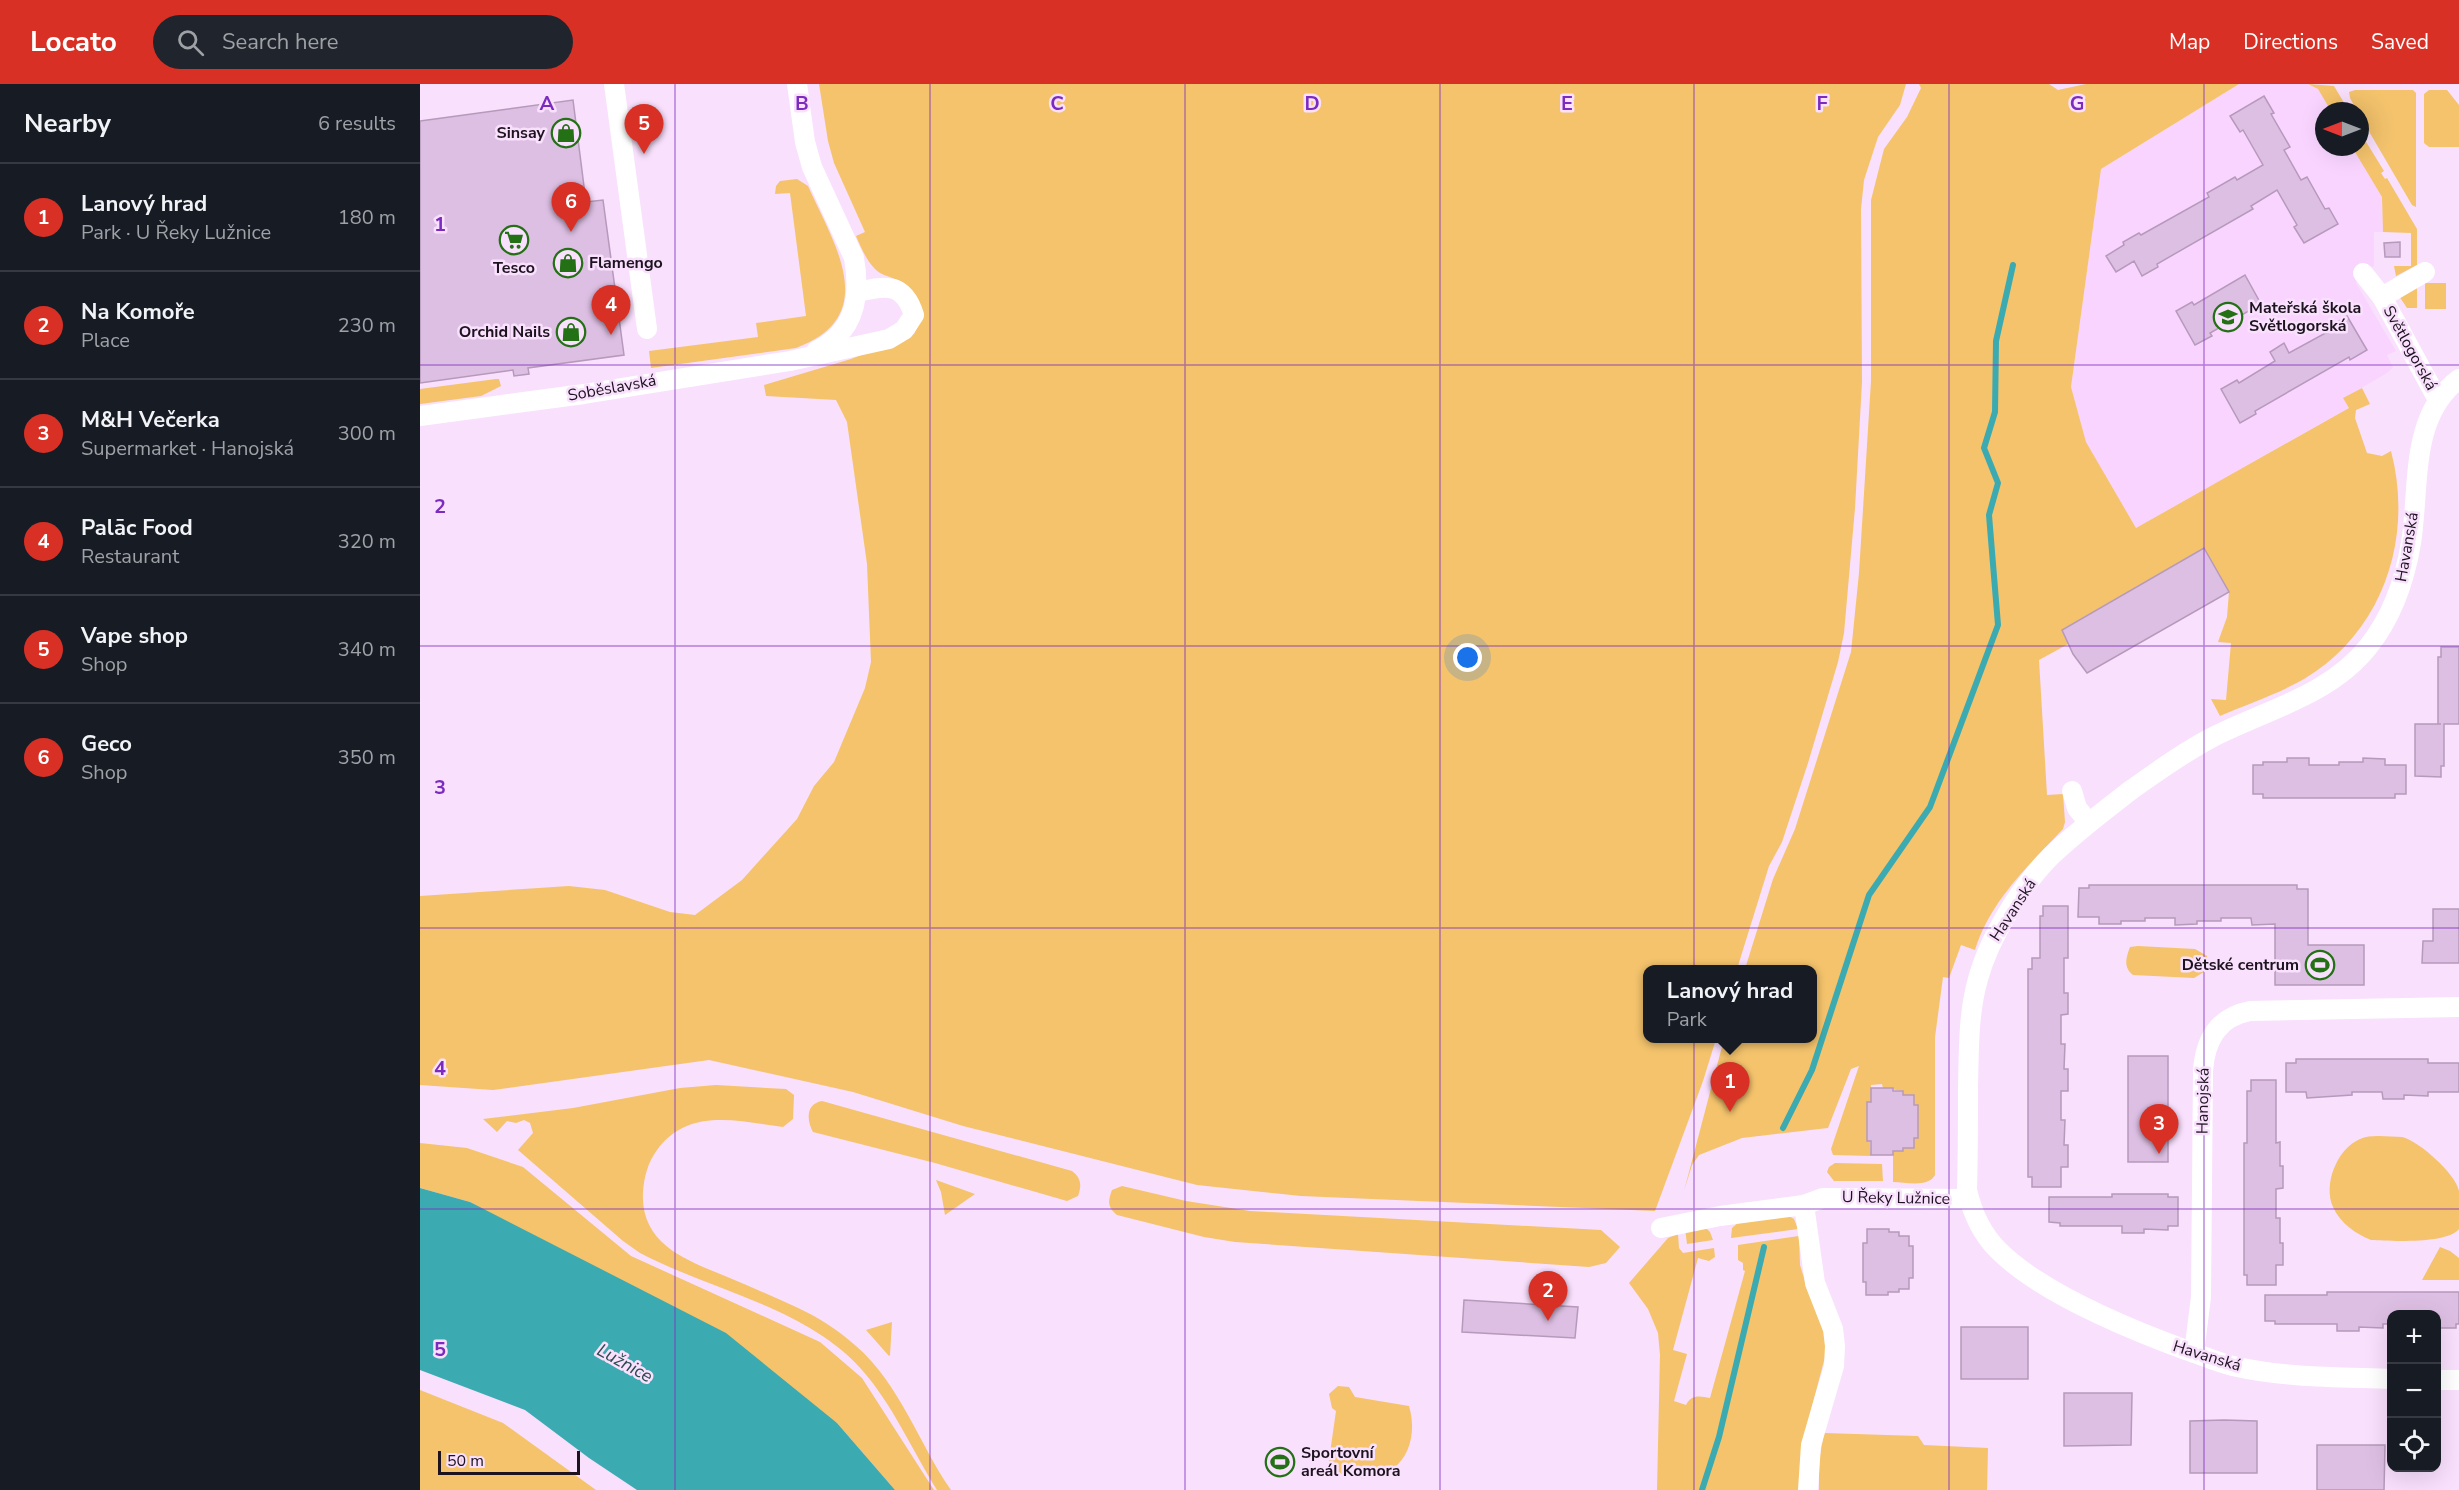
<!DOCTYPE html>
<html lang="en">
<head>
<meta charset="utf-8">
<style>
  :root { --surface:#171b24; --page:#20242c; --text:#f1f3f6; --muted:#9ea1a6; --line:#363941; --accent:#d93025 }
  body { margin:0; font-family:"Nunito Sans",sans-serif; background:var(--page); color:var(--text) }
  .controls { position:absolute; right:18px; bottom:18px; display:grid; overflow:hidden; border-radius:12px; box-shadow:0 6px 24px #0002 }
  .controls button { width:54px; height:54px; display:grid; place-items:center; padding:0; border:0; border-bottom:2px solid var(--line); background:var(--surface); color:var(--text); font:30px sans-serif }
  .compass { position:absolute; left:1895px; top:18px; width:54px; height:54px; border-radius:50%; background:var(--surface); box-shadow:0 6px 24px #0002; rotate:270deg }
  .scale { position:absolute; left:18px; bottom:15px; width:142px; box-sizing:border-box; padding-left:6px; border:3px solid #1d131f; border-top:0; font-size:16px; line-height:21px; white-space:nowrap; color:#1d131f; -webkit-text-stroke:4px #f9e0fd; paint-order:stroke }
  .you { position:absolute; left:1048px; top:574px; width:21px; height:21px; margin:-15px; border:4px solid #fff; border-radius:50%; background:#1a73e8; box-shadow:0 0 0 9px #1a73e833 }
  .badge { display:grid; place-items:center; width:39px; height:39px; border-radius:50%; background:var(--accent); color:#fff; font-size:20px; font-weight:700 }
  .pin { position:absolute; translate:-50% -50px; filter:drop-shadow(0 2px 3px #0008) }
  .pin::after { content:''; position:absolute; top:32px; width:21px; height:18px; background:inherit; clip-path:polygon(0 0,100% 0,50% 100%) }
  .popup { position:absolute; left:1223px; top:881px; width:174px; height:78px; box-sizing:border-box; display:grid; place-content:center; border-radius:12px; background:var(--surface); filter:drop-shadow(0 2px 4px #0005); font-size:20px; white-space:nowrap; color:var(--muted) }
  .popup b { font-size:22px; color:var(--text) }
  .popup::after { content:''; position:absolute; left:50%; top:100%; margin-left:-12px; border:12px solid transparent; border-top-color:var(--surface) }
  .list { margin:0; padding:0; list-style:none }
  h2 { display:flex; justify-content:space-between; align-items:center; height:78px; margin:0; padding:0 24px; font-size:26px }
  h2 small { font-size:20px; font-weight:400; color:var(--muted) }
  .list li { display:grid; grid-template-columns:39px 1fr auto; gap:18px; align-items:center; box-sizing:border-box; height:108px; padding:0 24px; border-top:2px solid var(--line) }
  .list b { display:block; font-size:22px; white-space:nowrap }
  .list p { margin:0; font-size:20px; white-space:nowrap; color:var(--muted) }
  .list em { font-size:20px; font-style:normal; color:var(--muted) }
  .icon { flex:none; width:33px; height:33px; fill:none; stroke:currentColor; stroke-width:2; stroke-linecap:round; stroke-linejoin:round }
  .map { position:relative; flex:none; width:2039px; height:1406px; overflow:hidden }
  header { display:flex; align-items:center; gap:36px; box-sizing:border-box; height:84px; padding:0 30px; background:var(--accent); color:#fff }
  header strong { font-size:28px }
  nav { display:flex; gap:33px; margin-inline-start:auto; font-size:21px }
  .search { width:420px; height:54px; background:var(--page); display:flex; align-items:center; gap:15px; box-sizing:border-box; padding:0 21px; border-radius:33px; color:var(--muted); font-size:22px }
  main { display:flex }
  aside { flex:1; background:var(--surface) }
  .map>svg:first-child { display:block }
  .built { fill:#f8d4ff }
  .green { fill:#f4c36c }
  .water { fill:#3caab1 }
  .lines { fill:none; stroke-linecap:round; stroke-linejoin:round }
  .stream { stroke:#3caab1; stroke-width:6 }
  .building { fill:#ddbfe3; stroke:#b699bb; stroke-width:1.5 }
  .minor { stroke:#fff; stroke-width:20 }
  .grid { fill:none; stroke:#7b2cbf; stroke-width:1.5; stroke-opacity:0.55 }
  .labels { text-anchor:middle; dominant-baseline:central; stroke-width:5; stroke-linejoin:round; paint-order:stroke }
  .poi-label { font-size:16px; font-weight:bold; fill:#1d131f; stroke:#f9e0fd; text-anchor:end }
  .street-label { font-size:16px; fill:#1d131f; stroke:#f9e0fd }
  .water-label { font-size:18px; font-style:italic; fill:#2b4c4e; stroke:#f9e0fd }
  .grid-label { font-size:20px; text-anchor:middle; font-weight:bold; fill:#7b2cbf; stroke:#f9e0fd; stroke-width:5; stroke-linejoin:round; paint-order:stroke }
</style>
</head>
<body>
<header>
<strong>Locato</strong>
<div class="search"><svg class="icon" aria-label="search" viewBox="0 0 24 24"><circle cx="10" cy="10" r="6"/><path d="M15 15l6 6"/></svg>Search here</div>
<nav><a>Map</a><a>Directions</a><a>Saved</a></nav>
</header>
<main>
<aside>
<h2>Nearby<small>6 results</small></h2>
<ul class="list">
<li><span class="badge">1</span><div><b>Lanový hrad</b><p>Park · U Řeky Lužnice</p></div><em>180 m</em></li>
<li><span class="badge">2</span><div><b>Na Komoře</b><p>Place</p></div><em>230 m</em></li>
<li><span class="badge">3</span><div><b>M&amp;H Večerka</b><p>Supermarket · Hanojská</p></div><em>300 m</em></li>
<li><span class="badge">4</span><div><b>Palāc Food</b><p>Restaurant</p></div><em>320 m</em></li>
<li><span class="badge">5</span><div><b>Vape shop</b><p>Shop</p></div><em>340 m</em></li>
<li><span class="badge">6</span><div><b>Geco</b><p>Shop</p></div><em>350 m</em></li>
</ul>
</aside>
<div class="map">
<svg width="2039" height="1406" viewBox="0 0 2039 1406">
  <rect width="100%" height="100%" fill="#f9e0fd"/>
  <!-- built -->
  <path class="built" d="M1819,0H1888L1898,5L1911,27H1904V63H1932L1962,113L1963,148H1954V182L1937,192L1936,199L1976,267L1967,271L1973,283L1967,289L1924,314L1930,323L1716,444L1666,358L1651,303L1681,85Z"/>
  <!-- green -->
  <g class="green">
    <path d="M399,0H1486L1480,21L1458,53L1444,96L1441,125L1442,298L1435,424L1424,549L1418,578L1388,679L1362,758L1349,782L1317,885L1228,886V954L1296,955L1283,997L1235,1127L881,1112L777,1101L543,1042L433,1008L289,976L73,1006L0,1001V812L149,802L185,806L250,828L275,831L322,796L377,735L394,702L414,678L445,604L451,578L447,480L427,338L416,316L346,312L344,301L431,275L494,250L501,236C497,219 495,201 475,195C468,192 461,191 455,185C446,176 441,163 436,152L445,148L414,79L408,57Z"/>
    <path d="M1499,0H1629L1638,6L1666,0H1819L1681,85L1651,303L1666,358L1716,444L1929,324L1923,314L1942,304L1950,320L1936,326L1935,334L1947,369L1962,372L1971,367C1994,454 1963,548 1884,595C1858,610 1827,620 1800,632L1791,615L1806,616L1811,559L1798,558L1807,533L1809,508L1784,464L1642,546L1650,559L1619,576L1627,711L1643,710L1645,738L1643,745C1608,782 1570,817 1555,866L1541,861L1529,894L1523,893L1515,953V1091C1508,1104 1486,1098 1473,1098V1067H1483V1064L1494,1054L1498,1021H1494V1011H1483V1007L1463,1004L1462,1000L1451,1001V1018H1447L1451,1072L1413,1071L1411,1065L1439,982L1431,985L1408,1044L1322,1054L1279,1071L1272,1081L1264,1107L1304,955L1392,954V886L1325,885L1353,795L1375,745L1431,568L1439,489L1451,297V116L1464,65L1487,33L1501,4Z"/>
    <path d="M1888,0L1914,2L1929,27H1911L1898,5Z"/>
    <path d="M1935,6H1993L1996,9V123L1992,121L1940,32V27H1937L1930,14L1929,8Z"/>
    <path d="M2009,6H2027L2039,21V63H2009L2004,59V10Z"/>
    <path d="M1940,48L1964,87L1961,89L1965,95L1967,94L1997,145V181L1976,192L1974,182H1991V149L1963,148L1962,113L1932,63H1940Z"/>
    <path d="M377,95L388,102C413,158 463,232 376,264L231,284L229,267L338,253L336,239L386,232L370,109L355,110L356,102L360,97Z"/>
    <rect x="2005" y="199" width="21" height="26"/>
    <path d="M1997,201V224H1987L1979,212Z"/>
    <path d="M76,295H79L81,302L61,312L0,320V305Z"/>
    <path d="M1718,862L1775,865L1787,872V886L1774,894L1713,891C1703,883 1706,874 1710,863Z"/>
    <path d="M296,1001L366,1005L374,1011L373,1035L363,1043C318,1037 268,1023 237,1066C228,1078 224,1093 223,1108C220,1160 266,1176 305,1192C329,1202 352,1212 376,1223C398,1233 418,1246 436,1262C480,1300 499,1360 531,1406H517C492,1366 473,1321 442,1286C388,1224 290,1206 220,1169L203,1157L98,1066L113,1049L110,1039L104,1036L96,1039L87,1037L77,1048L63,1035L153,1024L260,1004Z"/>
    <path d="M402,1017L652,1087C661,1094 662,1101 658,1112L647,1117L515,1079L393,1048C387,1037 385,1020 402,1017Z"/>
    <path d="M1982,1053C1999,1057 2036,1090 2039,1107C2039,1118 2039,1133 2039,1145C2028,1160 1970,1157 1951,1156C1936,1150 1920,1139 1913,1123C1903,1100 1917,1065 1940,1055C1951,1050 1970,1053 1982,1053Z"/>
    <path d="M0,1059L47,1064L103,1083L211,1172L400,1258L442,1294L514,1406H475L417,1339L50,1118L0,1104Z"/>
    <path d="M1415,1079L1462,1080L1463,1097H1414L1407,1088L1409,1083Z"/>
    <path d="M516,1096L555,1110L525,1131L521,1108Z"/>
    <path d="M702,1102L766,1117L830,1127L1181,1146L1200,1163L1186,1179L1169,1183L815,1158L784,1153L697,1131C687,1123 688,1117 692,1106Z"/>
    <path d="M1369,1132L1374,1135L1378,1145L1311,1154L1312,1144L1320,1137Z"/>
    <path d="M1265,1144H1286L1290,1148L1293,1156L1267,1160Z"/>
    <path d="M1258,1150L1259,1164L1263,1169L1294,1164L1295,1173L1289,1177L1278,1174L1253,1266L1267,1270L1254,1317L1266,1321C1271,1310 1280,1312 1290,1314L1325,1187L1323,1186V1179L1318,1176V1161L1379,1152L1380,1181L1388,1207L1402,1239L1406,1257L1405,1273L1382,1360L1379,1406H1237L1240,1271L1238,1249L1228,1225L1209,1199L1248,1154Z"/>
    <path d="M2020,1163L2030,1167L2039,1174V1196H2002Z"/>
    <path d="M472,1238L470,1271L469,1272L446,1246Z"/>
    <path d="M918,1302L929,1303L935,1313L989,1322C1000,1359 981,1397 938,1394C927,1394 918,1388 908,1383L916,1327L912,1324L909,1310Z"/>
    <path d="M0,1306L83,1339L176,1406H0Z"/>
    <path d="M1404,1349L1498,1352L1504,1361L1568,1364L1567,1406H1399V1377Z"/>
  </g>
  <!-- water -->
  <path class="water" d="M0,1104L50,1118L306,1249L417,1339L475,1406H217L169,1374L105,1326L0,1286Z"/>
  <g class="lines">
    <!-- stream -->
    <g class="stream">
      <path d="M1363,1044L1392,986L1449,811L1510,723L1578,541L1569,431L1578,399L1564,364L1575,328L1576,257L1593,181"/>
      <path d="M1282,1406L1299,1353L1344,1163"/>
    </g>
  </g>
  <!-- building -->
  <g class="building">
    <path d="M1844,12L1854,29L1851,30L1870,63L1864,66L1881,96L1887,93L1905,125L1909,124L1918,140L1884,159L1874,143L1877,141L1857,106L1831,122L1833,125L1737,180L1738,183L1722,192L1714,177L1696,188L1686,172L1704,161L1703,158L1719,149L1721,151L1789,113L1787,109L1815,93L1817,96L1843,81L1823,46L1820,48L1810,32Z"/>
    <path d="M153,16L166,118L183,116L204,271L108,284L109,290L94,292L93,286L0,299V37Z"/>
    <path d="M1980,158V173H1965L1964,159Z"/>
    <path d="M1825,191L1841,220L1790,249L1792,252L1775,261L1756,227L1772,218L1774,221Z"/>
    <path d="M1927,232L1947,266L1930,276L1929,273L1835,327L1836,330L1820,339L1801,305L1817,296L1819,299L1855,277L1850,268L1864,259L1869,269L1913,245L1911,242Z"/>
    <path d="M1784,464L1809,508L1667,589L1653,570L1642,546Z"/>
    <path d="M2021,563H2039V640H2024V682H2021V693L1995,692V640H2021H2018V573H2021Z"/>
    <path d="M1867,674H1889V681H1919V678H1943V674L1965,675V681H1986V710H1975V714H1843V710H1833V681H1843V678H1867Z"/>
    <path d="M1669,801H1877V805H1888V861H1944V901H1855V840L1832,841L1831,834H1801V837H1777V840L1755,841V834H1725V837H1701V840H1679V833H1658L1659,804H1669Z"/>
    <path d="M1623,822H1648V874H1644V909H1648V930L1641,931V960H1645L1644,985H1648V1007H1641V1036H1645L1644,1061H1648V1083H1641V1103H1612V1093H1608V885H1612V874H1620V832H1623Z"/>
    <path d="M2013,825H2039V879H2002L2003,857H2013Z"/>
    <rect x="1708" y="972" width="40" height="106"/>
    <path d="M1876,975H2008V979H2039V1008H2008V1012L1984,1011V1015H1963L1962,1008H1932V1011L1887,1014L1886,1008H1866V979H1876Z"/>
    <path d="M1831,996H1856V1059L1860,1058V1082H1863V1104L1856,1105V1134H1860V1159H1863V1181H1856V1201H1827V1191H1824V1059H1827V1007H1831Z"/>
    <path d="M1451,1004H1473V1007H1483V1011H1494V1021H1498V1054H1494V1064H1483V1067H1473V1071H1451V1057H1447V1018H1451Z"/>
    <path d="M1692,1110H1748V1113H1758V1142H1748V1146L1724,1145V1149H1702V1142H1640V1139L1629,1138V1113H1692Z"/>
    <path d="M1447,1145H1469V1148H1479V1152H1489V1162H1493V1194H1489V1205H1479V1208H1468V1211H1446V1198H1443V1159H1447Z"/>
    <path d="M1907,1208H2039V1240H2036V1244H2016V1230H1971V1240H1963V1244L1939,1243V1247H1917V1240H1855V1237H1845V1211H1907Z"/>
    <path d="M1044,1216L1158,1223L1155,1254L1042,1248Z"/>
    <rect x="1541" y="1243" width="67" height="52"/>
    <path d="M1644,1309H1712L1711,1361L1644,1362Z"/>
    <path d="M1804,1336L1837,1337V1389H1770V1337Z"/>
    <path d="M1897,1361H1965L1964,1406H1897Z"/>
  </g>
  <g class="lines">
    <!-- minor -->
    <g class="minor">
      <path d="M194,0L227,245"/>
      <path d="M377,0L385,58L392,83L434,174C441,213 435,248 396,267"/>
      <path d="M1943,189L1962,213L2018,316"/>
      <path d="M1962,213L2005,188"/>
      <path d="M0,332L164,310L370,277L469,255L484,246L494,231C484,199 467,201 438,208"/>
      <path d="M1652,707L1657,724L1669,739"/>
      <path d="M1384,1121L1395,1199L1413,1245L1415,1262L1414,1282L1391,1361L1388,1406"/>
      <path d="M1241,1144L1300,1132L1384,1121L1403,1114L1549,1115"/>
      <path d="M1774,1269L1781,1213L1783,987C1785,956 1798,933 1830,927L2039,923"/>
      <path d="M1972,1295C1919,1293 1865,1294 1813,1282C1797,1278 1781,1271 1766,1266C1709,1245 1621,1209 1578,1166C1562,1150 1552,1128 1547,1106C1548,1072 1548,1037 1548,1003C1549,967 1548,930 1558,895C1569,854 1601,802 1631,772C1656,748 1684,727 1711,706C1738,687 1764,668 1793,653C1846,626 1910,611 1948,563C1972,533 1985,495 1991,459C2000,404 1989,332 2039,295"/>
      <path d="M2016,1296H2039"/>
    </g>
  </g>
  <!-- grid -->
  <path class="grid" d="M255,0V1406M510,0V1406M765,0V1406M1020,0V1406M1274,0V1406M1529,0V1406M1784,0V1406M0,281H2039M0,562H2039M0,844H2039M0,1125H2039"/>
  <!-- icons -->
  <defs>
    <g id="shop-ring" transform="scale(1.5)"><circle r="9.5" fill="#f9e0fd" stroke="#237015" stroke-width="1.5"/><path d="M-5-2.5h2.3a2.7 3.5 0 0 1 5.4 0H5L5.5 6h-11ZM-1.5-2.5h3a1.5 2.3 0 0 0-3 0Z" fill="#237015"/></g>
    <g id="supermarket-ring" transform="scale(1.5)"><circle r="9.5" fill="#f9e0fd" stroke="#237015" stroke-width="1.5"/><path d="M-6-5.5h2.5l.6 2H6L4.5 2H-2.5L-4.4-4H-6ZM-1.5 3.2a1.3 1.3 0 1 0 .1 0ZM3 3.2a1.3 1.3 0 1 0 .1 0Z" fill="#237015"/></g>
    <g id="school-ring" transform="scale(1.5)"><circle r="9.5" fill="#f9e0fd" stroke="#237015" stroke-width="1.5"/><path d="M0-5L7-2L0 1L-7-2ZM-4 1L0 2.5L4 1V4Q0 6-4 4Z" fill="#237015"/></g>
    <g id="stadium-ring" transform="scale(1.5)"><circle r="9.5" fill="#f9e0fd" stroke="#237015" stroke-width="1.5"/><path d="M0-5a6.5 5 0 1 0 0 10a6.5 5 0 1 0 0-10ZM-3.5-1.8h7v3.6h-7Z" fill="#237015"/></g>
  </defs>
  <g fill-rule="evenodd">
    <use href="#shop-ring" x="146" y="49"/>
    <use href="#supermarket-ring" x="94" y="156"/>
    <use href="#shop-ring" x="148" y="179"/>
    <use href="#school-ring" x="1808" y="233"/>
    <use href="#shop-ring" x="151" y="248"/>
    <use href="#stadium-ring" x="1900" y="881"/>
    <use href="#stadium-ring" x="860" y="1378"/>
  </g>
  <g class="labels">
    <!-- poi labels -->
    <g class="poi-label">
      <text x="125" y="49">Sinsay</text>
      <text x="169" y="179" text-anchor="start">Flamengo</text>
      <text x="94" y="184" text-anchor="middle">Tesco</text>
      <text x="1829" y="224" text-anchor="start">Mateřská škola<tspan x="1829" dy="18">Světlogorská</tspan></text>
      <text x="130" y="248">Orchid Nails</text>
      <text x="1879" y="881">Dětské centrum</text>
      <text x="881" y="1369" text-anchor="start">Sportovní<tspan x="881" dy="18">areál Komora</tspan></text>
    </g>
    <!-- street labels -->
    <g class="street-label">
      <text transform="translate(1990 264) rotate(61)">Světlogorská</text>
      <text transform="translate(192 304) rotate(-10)">Soběslavská</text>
      <text transform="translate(1987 463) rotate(-80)">Havanská</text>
      <text transform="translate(1593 826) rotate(-57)">Havanská</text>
      <text transform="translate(1783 1017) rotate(-89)">Hanojská</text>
      <text transform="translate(1476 1114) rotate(1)">U Řeky Lužnice</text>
      <text transform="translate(1787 1272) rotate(17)">Havanská</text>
    </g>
    <!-- water labels -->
    <g class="water-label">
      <text transform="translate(205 1279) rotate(29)">Lužnice</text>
    </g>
  </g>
  <g class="grid-label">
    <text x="127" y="26">A</text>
    <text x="382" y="26">B</text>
    <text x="637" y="26">C</text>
    <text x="892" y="26">D</text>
    <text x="1147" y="26">E</text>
    <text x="1402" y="26">F</text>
    <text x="1657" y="26">G</text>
    <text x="20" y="147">1</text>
    <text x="20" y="429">2</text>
    <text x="20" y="710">3</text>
    <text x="20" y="991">4</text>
    <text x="20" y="1272">5</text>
  </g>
</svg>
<div class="controls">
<button>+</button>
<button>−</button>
<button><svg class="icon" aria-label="locate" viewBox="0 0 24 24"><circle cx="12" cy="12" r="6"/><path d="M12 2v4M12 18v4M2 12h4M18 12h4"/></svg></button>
</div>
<svg class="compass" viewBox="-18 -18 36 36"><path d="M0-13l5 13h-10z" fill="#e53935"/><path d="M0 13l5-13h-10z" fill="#9ea1a6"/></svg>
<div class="scale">50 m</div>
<div class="you"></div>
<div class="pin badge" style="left:1310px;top:1028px">1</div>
<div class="popup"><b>Lanový hrad</b>Park</div>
<div class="pin badge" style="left:1128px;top:1237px">2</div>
<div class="pin badge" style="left:1739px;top:1070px">3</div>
<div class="pin badge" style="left:191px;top:251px">4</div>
<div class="pin badge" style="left:224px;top:70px">5</div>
<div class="pin badge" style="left:151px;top:148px">6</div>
</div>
</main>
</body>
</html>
